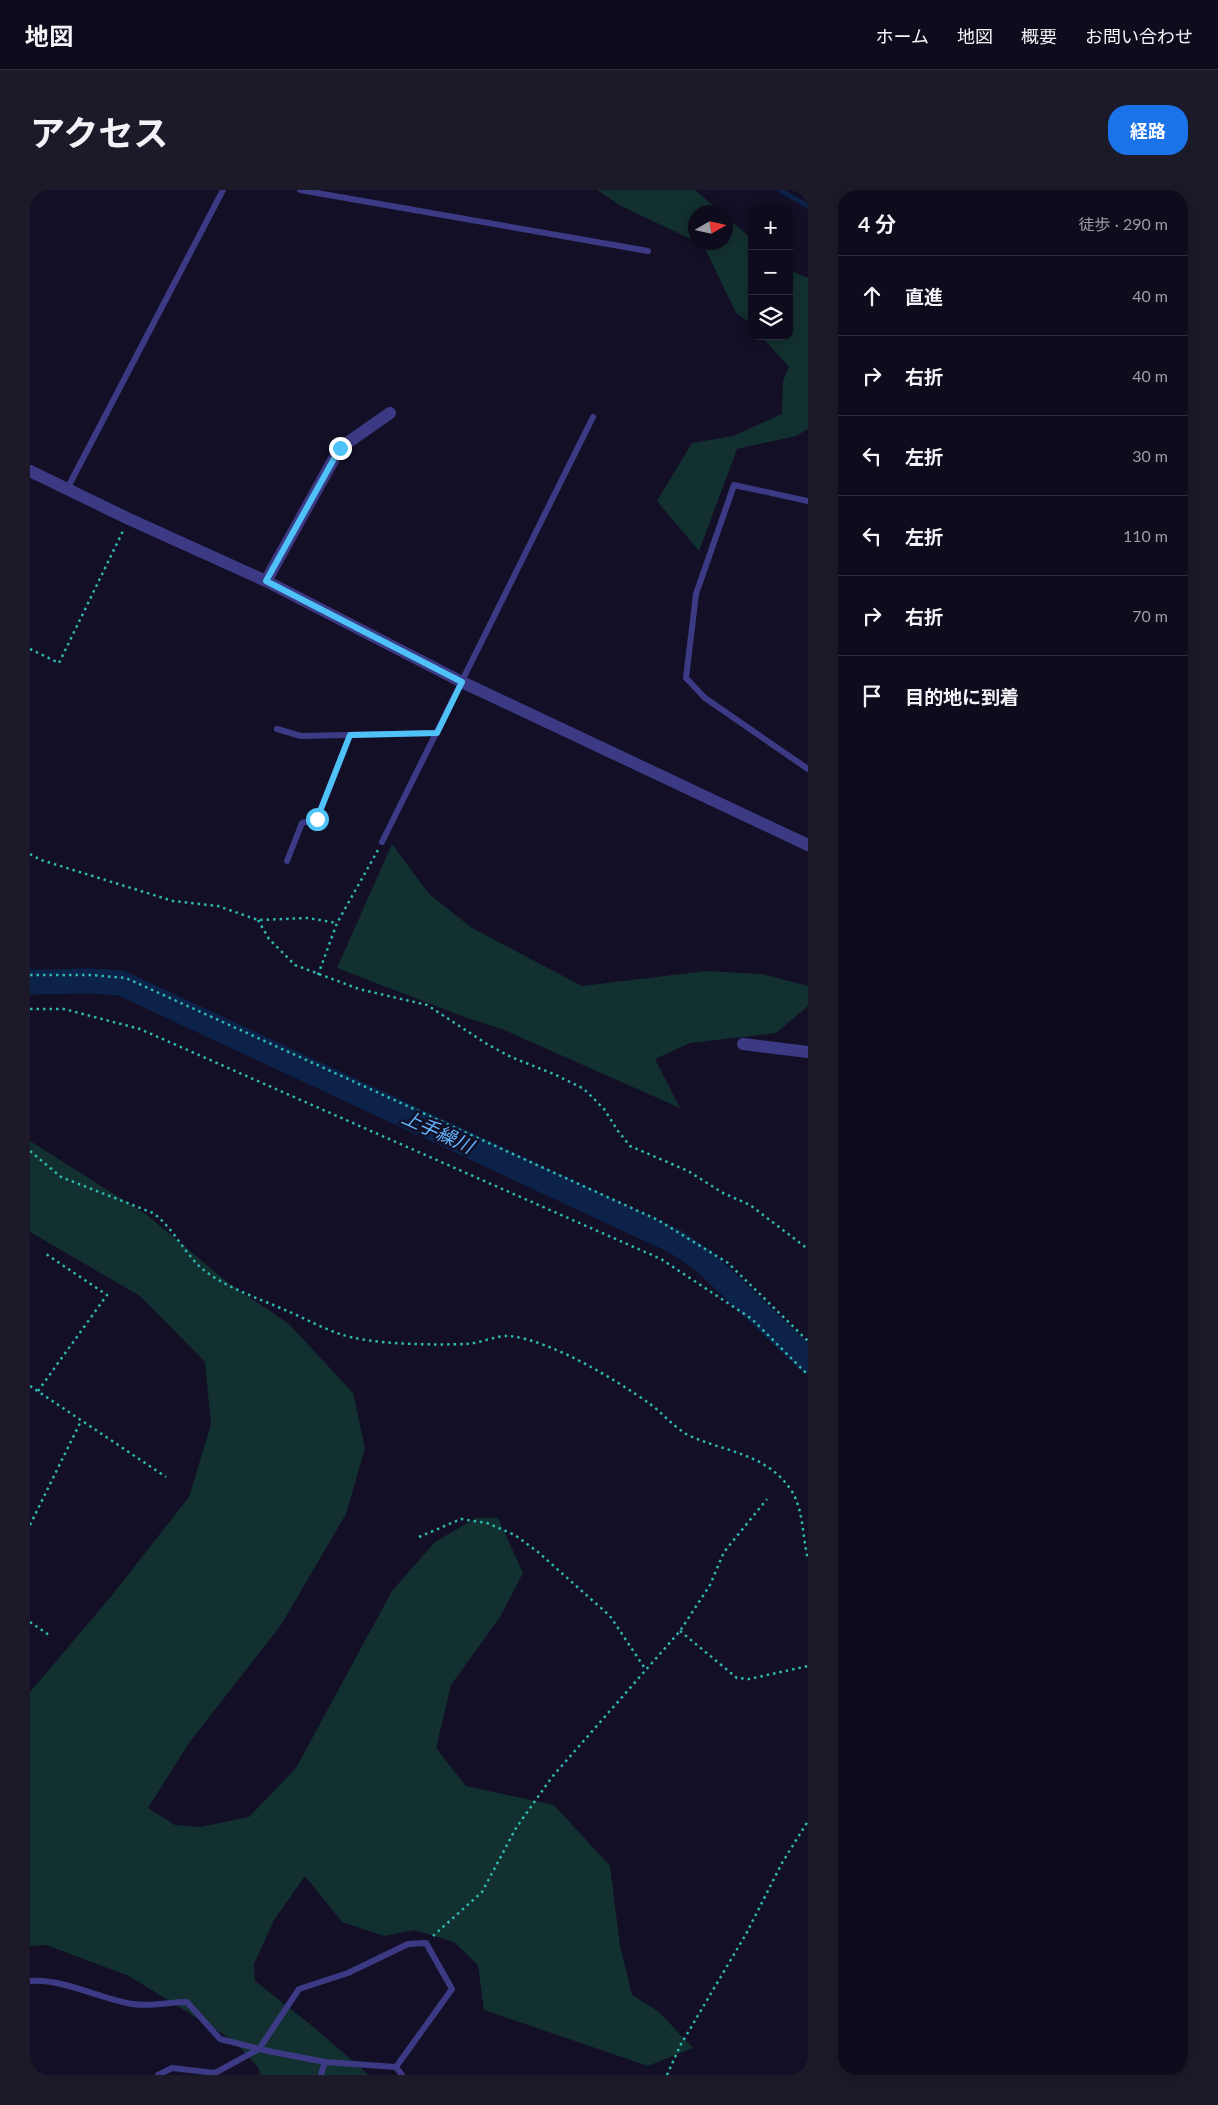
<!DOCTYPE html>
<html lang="ja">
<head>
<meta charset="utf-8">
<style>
  :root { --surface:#0e0b1c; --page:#1c1929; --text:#f1f3f6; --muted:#9b9ba3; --line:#2e2b3b; --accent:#1a73e8 }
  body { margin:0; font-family:Lato,"Noto Sans JP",sans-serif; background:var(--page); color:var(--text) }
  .controls { position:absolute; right:15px; top:15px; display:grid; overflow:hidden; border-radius:10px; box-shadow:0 2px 12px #0003 }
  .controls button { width:45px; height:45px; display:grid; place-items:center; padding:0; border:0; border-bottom:1px solid var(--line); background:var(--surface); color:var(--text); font:25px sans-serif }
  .compass { position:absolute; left:658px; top:15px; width:45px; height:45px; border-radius:50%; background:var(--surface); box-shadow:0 2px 12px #0003; rotate:81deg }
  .stop { position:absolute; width:15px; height:15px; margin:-11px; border:4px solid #4fc3f7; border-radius:50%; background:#fff }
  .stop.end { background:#4fc3f7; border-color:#fff; box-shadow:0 1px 5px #0008 }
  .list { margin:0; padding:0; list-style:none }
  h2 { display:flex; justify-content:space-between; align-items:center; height:65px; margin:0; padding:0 20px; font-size:21px }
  h2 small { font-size:16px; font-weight:400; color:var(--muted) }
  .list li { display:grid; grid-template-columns:32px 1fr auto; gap:15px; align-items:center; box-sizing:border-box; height:80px; padding:0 20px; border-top:1px solid var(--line) }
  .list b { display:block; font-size:19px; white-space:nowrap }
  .list em { font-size:16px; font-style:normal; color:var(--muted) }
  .icon { flex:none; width:28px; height:28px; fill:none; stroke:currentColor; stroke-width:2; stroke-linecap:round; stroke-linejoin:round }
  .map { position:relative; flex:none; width:778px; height:1885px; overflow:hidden; border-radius:20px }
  header { display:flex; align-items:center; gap:30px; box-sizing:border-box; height:70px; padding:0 25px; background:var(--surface); border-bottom:1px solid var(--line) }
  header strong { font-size:24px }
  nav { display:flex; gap:28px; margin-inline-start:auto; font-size:18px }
  .intro { display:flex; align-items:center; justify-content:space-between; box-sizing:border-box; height:120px; padding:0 30px }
  h1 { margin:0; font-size:35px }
  .button { padding:12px 22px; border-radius:20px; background:var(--accent); color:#fff; font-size:18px; font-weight:700 }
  main { display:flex; gap:30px; padding:0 30px }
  aside { flex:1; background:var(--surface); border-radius:20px; box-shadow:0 2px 12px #0003 }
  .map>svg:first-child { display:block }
  .green { fill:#12302f }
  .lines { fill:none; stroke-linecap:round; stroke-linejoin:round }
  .stream { stroke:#0c2248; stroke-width:4.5 }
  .river { stroke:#0c2248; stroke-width:25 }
  .path { stroke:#2fb8b0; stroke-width:2.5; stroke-dasharray:2.5 4; stroke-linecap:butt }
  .service { stroke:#3d3a85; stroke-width:6 }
  .minor { stroke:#3d3a85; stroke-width:12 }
  .tertiary { stroke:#3d3a85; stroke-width:12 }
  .route { stroke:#4fc3f7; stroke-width:6 }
  .labels { text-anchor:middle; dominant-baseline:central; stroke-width:5; stroke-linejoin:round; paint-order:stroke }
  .water-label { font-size:19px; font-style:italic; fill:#62b6ff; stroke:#130f26 }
</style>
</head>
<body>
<header>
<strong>地図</strong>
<nav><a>ホーム</a><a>地図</a><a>概要</a><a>お問い合わせ</a></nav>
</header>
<div class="intro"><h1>アクセス</h1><a class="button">経路</a></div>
<main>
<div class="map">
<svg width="778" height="1885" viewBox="0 0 778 1885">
  <rect width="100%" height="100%" fill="#130f26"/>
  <!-- green -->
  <g class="green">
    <path d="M567,0H665L691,22H666L665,51L591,16Z"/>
    <path d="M696,27L722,49V136L715,129L706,123L673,54L670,53L696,52Z"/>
    <path d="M759,80L778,88V239L766,246L707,259L669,361L627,311L662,253L703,246L752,224L753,191L759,177L731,146H759Z"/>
    <path d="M362,654L399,704L442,738L552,796L676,781L732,784L778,796V816L746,843L660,853L625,869L650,918L472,839L437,828L307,778Z"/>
    <path d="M0,951L117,1025L197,1092L259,1134L323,1203L335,1258L316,1324L251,1435L159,1553L118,1618L145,1635L170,1637L219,1627L266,1578L362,1401L405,1352L446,1328H468L493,1383L470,1427L421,1495L406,1558L436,1596L524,1615L580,1676L590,1755L602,1805L629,1822L663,1858L618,1876L454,1820L448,1775L424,1752L384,1740L354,1746L312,1732L275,1686L244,1730L224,1774L225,1791L281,1835L339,1885H230L228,1877L204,1851L99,1786L16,1755L0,1756V1502L79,1409L159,1307L181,1234L175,1172L110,1106L0,1042Z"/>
  </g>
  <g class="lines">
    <!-- stream -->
    <path class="stream" d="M750,0L778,16"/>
    <!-- river -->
    <path class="river" d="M0,792L60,791L91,793L646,1052L674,1071L778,1170"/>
    <!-- path -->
    <g class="path">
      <path d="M0,459L29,473L94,339"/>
      <path d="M0,664L11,670L143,711L188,716L228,730L278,728L307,733"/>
      <path d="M228,730L239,749L265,775L329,799L397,815L457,854L481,867L526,885L554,899L574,919L588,941L600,956L658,981L693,1003L720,1015L778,1059"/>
      <path d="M0,785H61L96,788L628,1030L698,1073L778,1151"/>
      <path d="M288,785L307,733L348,660"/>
      <path d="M0,819H34L110,839L631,1069L722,1129L778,1185"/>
      <path d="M0,961L31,987L123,1023C141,1036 152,1058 167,1074C188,1095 228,1108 255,1120C274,1128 292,1138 310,1144C341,1155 404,1155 437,1154C451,1153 467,1145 480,1146C522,1151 585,1189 620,1214C634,1224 644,1238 660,1246C696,1262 737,1264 761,1300C774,1320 772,1346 778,1369"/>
      <path d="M0,1196L136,1287"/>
      <path d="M8,1201L77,1105L16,1064"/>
      <path d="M0,1335L51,1231"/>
      <path d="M389,1347L431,1329L457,1333L485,1345L508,1362L580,1426L616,1480"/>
      <path d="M0,1432L19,1445"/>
      <path d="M650,1441L707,1488L719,1489L778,1476"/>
      <path d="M403,1746L452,1702L486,1638L522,1587L650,1441L680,1395L694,1362L737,1309"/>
      <path d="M637,1885L650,1856L716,1744L752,1673L778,1631"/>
    </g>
    <!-- service -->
    <g class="service">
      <path d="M270,0L618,61"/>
      <path d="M37,299L193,0"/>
      <path d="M778,311L704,295L666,404L656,488L675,508L778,579"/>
      <path d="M247,539L271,546L407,543"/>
      <path d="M352,652L563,227"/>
      <path d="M257,671L272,633L287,629L320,545"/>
      <path d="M0,1791C32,1788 70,1809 103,1814C119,1817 140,1812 157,1812L190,1849L238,1861L295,1872L366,1877L372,1885"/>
      <path d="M128,1885L142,1878L185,1883L229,1859L269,1799L318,1783L378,1754L396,1753L422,1799L366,1877"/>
      <path d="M291,1885L295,1872"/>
    </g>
    <!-- minor -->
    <g class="minor">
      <path d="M236,391L310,258L360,223"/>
      <path d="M713,854L778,862"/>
    </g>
    <!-- tertiary -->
    <path class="tertiary" d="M0,281L99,329L236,391L432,492L778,655"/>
  </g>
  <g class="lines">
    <!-- route -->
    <path class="route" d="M287,629L320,545L407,543L432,492L236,391L310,258"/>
  </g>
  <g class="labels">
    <!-- water labels -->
    <g class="water-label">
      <text transform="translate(408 941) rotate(25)">上手繰川</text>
    </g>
  </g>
</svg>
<div class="controls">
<button>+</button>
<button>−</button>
<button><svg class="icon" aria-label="layers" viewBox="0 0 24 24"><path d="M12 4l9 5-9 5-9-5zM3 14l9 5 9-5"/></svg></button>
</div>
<svg class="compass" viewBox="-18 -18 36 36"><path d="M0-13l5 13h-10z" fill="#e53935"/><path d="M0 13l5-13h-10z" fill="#9b9ba3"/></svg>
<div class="stop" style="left:287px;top:629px"></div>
<div class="stop end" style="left:310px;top:258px"></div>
</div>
<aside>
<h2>4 分<small>徒歩 · 290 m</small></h2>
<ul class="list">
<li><svg class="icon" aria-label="ahead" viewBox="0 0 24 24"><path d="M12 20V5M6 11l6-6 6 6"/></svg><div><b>直進</b></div><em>40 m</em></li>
<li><svg class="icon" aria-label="right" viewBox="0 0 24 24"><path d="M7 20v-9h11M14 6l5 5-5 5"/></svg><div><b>右折</b></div><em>40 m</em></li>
<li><svg class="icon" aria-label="left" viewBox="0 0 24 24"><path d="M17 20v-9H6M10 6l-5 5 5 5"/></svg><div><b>左折</b></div><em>30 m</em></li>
<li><svg class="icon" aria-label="left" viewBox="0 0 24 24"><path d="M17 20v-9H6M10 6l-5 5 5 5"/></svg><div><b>左折</b></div><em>110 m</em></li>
<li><svg class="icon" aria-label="right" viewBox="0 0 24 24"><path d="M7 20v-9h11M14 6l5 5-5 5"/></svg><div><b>右折</b></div><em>70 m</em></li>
<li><svg class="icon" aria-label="arrive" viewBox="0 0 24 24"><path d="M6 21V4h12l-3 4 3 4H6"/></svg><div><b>目的地に到着</b></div></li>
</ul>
</aside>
</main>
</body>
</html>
